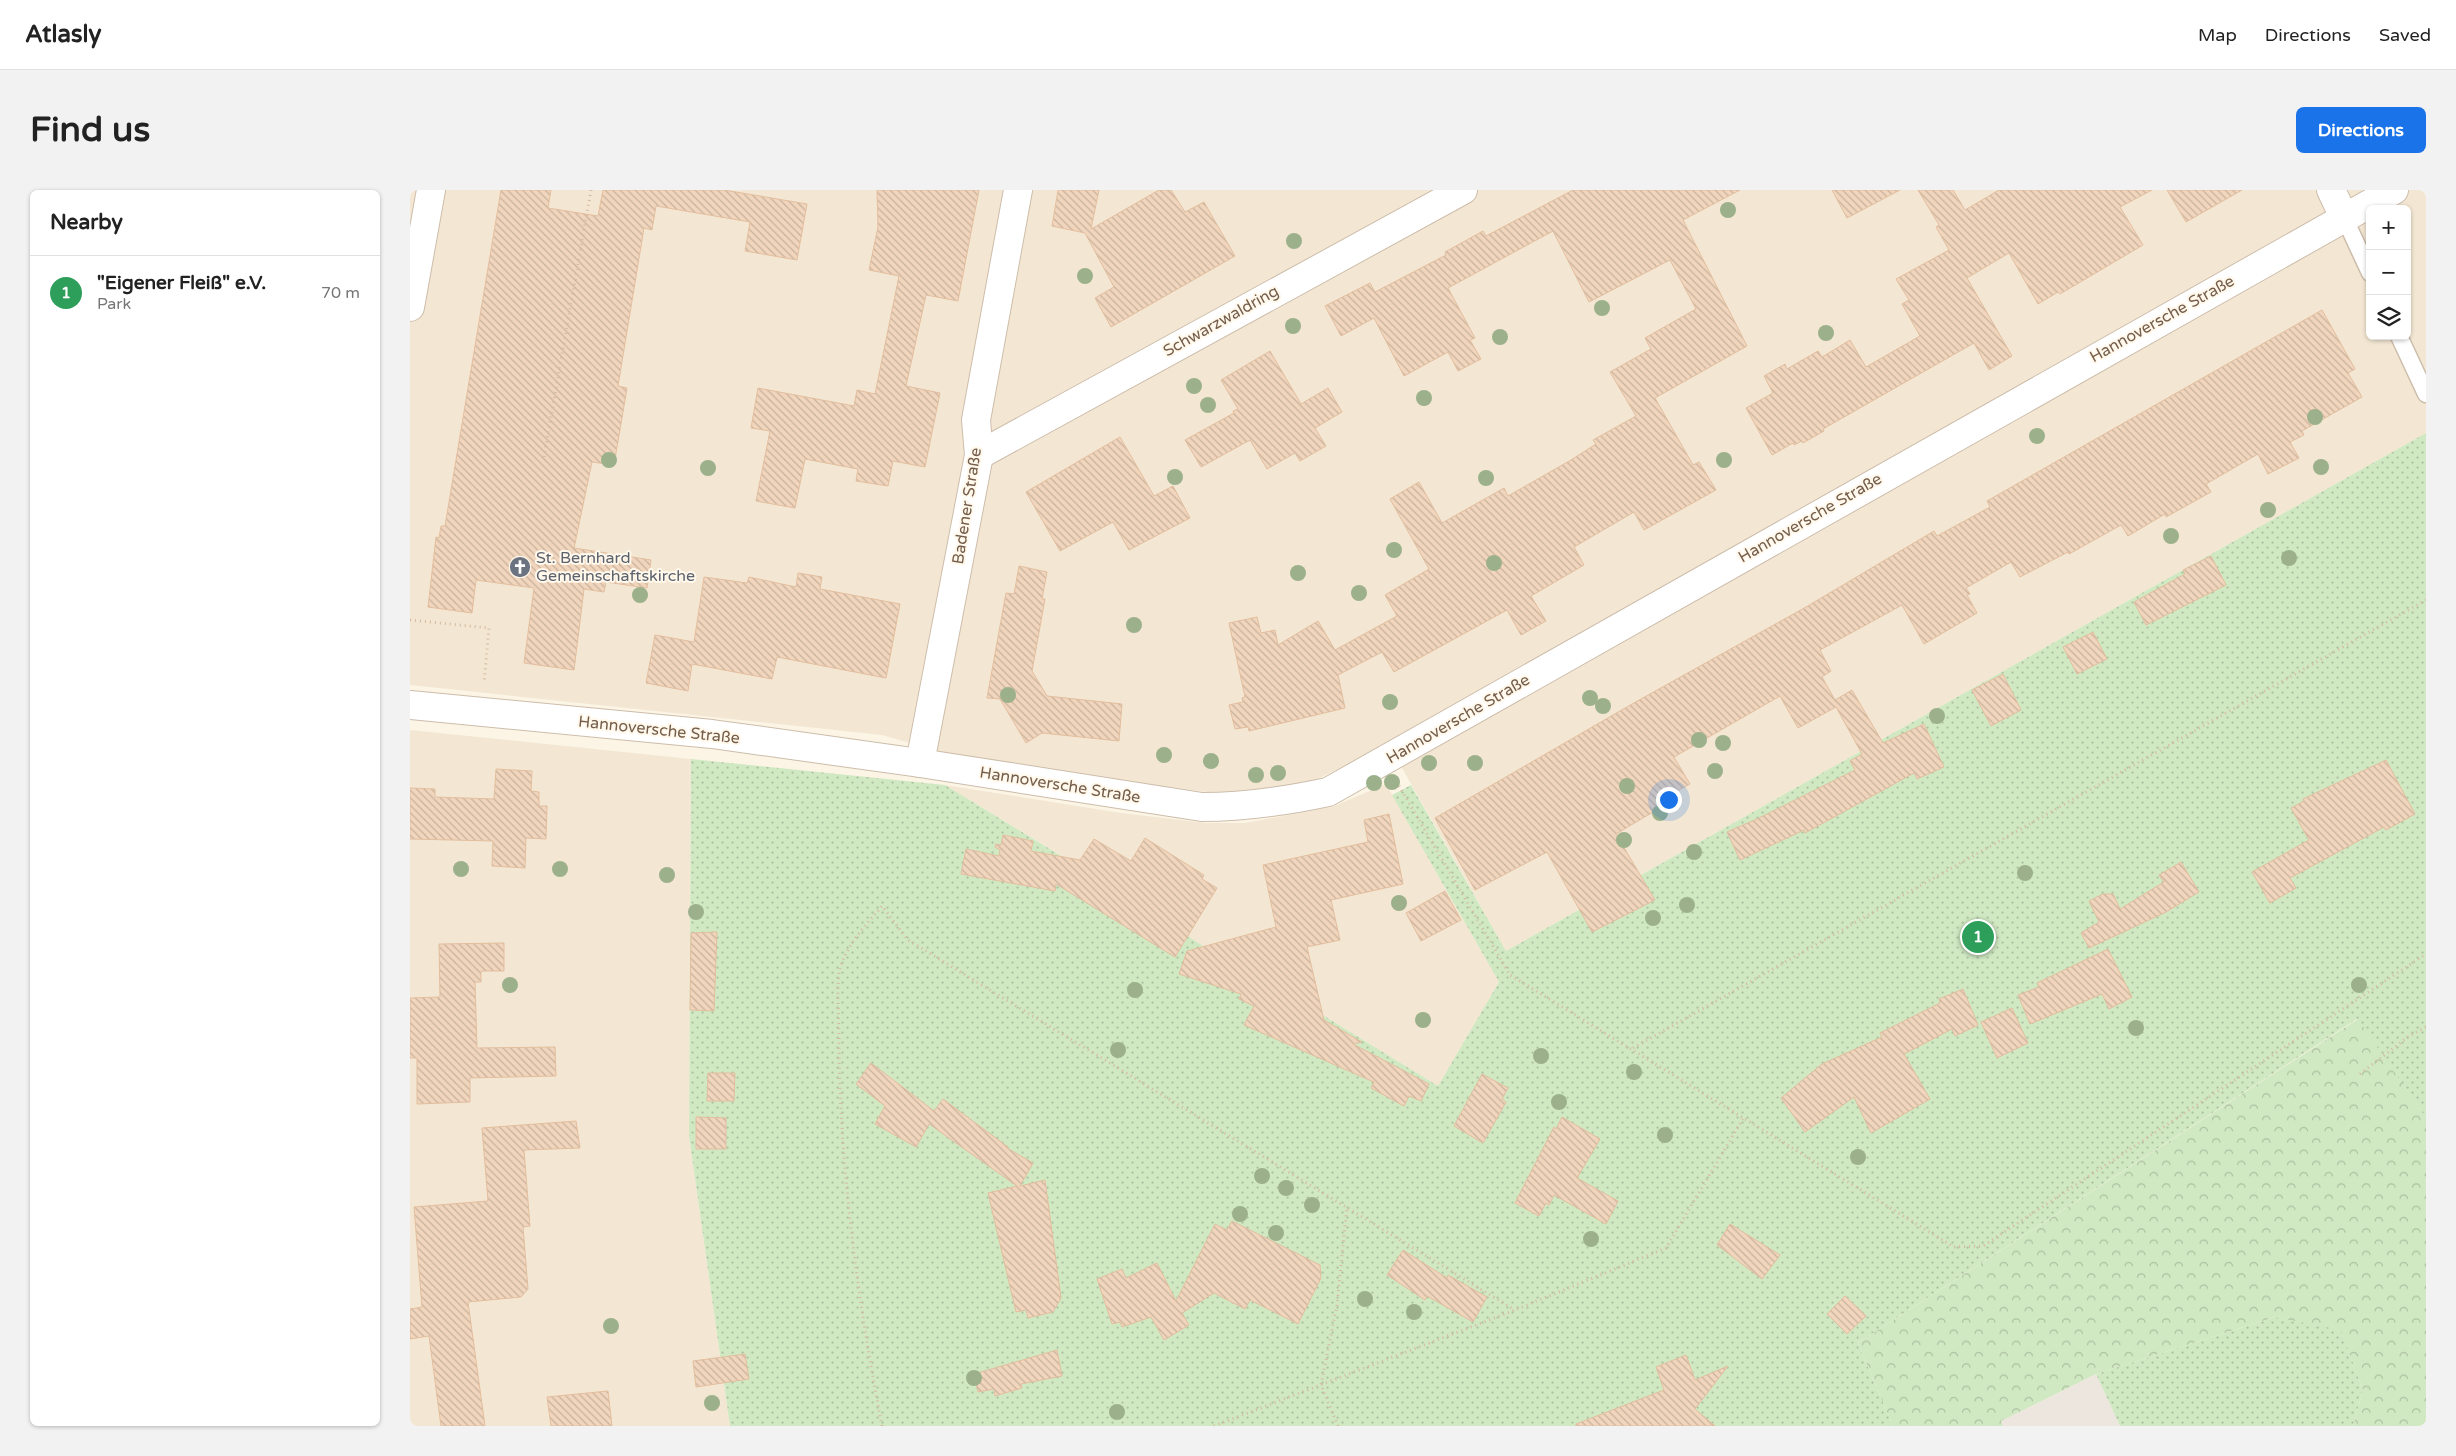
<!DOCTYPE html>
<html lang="en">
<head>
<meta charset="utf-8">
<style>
  :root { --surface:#fff; --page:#f2f2f2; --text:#222; --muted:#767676; --line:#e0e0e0; --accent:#1a73e8 }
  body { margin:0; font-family:"Varela Round",sans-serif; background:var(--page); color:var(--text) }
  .controls { position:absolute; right:15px; top:15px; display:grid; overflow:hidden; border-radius:8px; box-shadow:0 1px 4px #0004 }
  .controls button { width:45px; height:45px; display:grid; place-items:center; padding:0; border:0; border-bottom:1px solid var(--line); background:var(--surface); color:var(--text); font:25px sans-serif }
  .you { position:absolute; left:1258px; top:609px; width:18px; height:18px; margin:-12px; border:4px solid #fff; border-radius:50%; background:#1a73e8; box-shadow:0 0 0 8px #1a73e833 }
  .badge { display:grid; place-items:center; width:32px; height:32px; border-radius:50%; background:var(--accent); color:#fff; font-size:16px; font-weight:700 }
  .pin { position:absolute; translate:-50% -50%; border:2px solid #fff; box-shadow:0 1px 5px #0006 }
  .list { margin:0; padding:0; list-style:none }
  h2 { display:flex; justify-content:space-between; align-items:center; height:65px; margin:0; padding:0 20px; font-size:21px }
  h2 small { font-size:16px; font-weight:400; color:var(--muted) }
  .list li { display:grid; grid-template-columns:32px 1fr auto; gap:15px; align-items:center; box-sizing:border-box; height:75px; padding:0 20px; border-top:1px solid var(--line) }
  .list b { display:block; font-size:19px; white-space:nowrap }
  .list p { margin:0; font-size:16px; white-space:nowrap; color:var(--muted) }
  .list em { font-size:16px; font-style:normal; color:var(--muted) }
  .icon { flex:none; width:28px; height:28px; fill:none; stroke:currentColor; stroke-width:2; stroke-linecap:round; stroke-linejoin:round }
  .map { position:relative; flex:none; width:2016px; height:1236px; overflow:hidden; border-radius:8px }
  header { display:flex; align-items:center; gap:30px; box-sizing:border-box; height:70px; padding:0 25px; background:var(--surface); border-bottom:1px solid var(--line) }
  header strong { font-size:24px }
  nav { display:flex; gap:28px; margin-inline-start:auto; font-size:18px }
  .intro { display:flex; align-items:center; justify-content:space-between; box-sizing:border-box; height:120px; padding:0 30px }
  h1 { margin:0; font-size:35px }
  .button { padding:12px 22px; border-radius:8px; background:var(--accent); color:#fff; font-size:18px; font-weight:700 }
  main { display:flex; gap:30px; padding:0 30px }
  aside { flex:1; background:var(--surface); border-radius:8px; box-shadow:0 1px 4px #0004 }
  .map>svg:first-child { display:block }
  .residential { fill:#f3e7d3; fill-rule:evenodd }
  .industrial { fill:#ece6df }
  .green { fill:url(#green-dots) }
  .forest { fill:url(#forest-crowns) }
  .building { fill:url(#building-back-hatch); stroke:#e3be9e }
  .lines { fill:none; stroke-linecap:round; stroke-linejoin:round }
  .service-casing { stroke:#cdbdab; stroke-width:19 }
  .minor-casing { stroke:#cdbdab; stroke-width:30 }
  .path { stroke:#d5b9a0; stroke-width:3; stroke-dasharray:1 4; stroke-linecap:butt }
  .service { stroke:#fff; stroke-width:16 }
  .minor { stroke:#fff; stroke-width:28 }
  .tree { fill:#9cb18b }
  .labels { text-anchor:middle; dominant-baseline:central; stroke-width:4; stroke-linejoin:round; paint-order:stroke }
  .street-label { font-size:16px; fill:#745d4b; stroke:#fff8eb }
  .worship-label { font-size:16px; fill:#5b616d; stroke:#fff8eb; text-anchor:start }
</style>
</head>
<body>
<header>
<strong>Atlasly</strong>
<nav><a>Map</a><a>Directions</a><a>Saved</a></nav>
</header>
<div class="intro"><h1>Find us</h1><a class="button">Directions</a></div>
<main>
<aside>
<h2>Nearby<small></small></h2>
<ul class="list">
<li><span class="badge" style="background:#2e9e5b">1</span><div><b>&quot;Eigener Fleiß&quot; e.V.</b><p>Park</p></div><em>70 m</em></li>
</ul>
</aside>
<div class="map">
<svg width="2016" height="1236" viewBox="0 0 2016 1236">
  <defs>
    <pattern id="green-dots" width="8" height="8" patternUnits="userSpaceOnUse" patternTransform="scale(1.25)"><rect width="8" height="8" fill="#d0e9c3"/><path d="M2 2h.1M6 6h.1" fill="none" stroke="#adc0a0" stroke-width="1.8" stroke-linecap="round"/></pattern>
    <pattern id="forest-crowns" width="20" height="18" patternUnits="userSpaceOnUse" patternTransform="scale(1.25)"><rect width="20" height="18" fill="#d0e9c3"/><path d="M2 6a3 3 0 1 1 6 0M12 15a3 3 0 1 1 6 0" fill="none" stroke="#adc0a0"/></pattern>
    <pattern id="building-back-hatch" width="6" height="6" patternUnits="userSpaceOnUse" patternTransform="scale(1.25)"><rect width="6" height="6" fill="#f1d6bd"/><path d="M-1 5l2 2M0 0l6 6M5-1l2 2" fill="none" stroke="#c8b19c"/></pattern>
  </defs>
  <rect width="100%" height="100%" fill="#fcf5e5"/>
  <!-- residential -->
  <g class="residential">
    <path d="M0,0H2016V243L1096,761L979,555L903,591L830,606L573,574L472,545L0,495ZM1960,19H1997V146H1960Z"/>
    <path d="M0,540L281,569L279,946L320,1236H0Z"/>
    <path d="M976,594L1089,792L1028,896L885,808L839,786L667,675L535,595L711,623L796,633H835L922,617Z"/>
  </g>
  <!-- industrial -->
  <path class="industrial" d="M1686,1184L1710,1236H1593L1591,1231Z"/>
  <!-- green -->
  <g class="green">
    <path d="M2016,243V928L1947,829L1448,1153L1483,1236H320L279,946L281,569L535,595L704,698L839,786L885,808L1028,896L1089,792L982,605L1001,595L1096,761Z"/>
    <path d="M1865,1127L1931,1139L1953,1200L1943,1236H1710L1686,1184Z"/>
  </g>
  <!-- forest -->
  <path class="forest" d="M1948,829L2016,928V1236H1943L1953,1200L1931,1140L1865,1127L1686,1184L1591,1231L1593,1236H1483L1448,1153Z"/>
  <!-- building -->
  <g class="building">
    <path d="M91,0H141L138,18L188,26L193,0H314L397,14L387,70L335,61L340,32L246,16L242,40L234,38L208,196L217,198L204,275L182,272L164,358L241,370L237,398L196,392L194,402L174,399L164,480L114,473L124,398L66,390L62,423L18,417L26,347L29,348L31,336H35Z"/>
    <path d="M467,0H569L548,111L516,105L496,196L530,203L515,277L483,271L478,296L446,291L448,279L395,269L385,318L346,311L360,241L341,238L348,198L444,216L447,200L465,204L489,86L459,80L468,37Z"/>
    <path d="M648,0H689L681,39L749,0H761L775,22L794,12L825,66L701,137L685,108L704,97L675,43L642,36Z"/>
    <path d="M1163,0H1330L1273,30L1337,156L1245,208L1283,275L1289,272L1306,300L1234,340L1224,322L1164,357L1174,375L1121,406L1136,431L1111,445L1097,420L984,482L972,462L928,485L935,518L839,541L838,537L825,539L819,515L833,512L832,508L835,507L819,433L847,427L851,443L865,440L868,455L908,431L925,460L987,426L975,405L1019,379L980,309L1009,292L1032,333L1094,298L1098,306L1161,270L1186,254L1183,250L1226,226L1200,182L1241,159L1235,148L1286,119L1260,70L1179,112L1143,41L1038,98L1065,148L1060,150L1071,169L1048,181L1038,162L994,186L964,128L931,146L915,116L960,93L965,102L1036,65L1035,62L1073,41L1076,46Z"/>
    <path d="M1422,0H1490L1437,28Z"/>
    <path d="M1508,0H1543L1555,20L1589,0H1742L1710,17L1733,55L1650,104L1648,102L1628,114L1599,63L1557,88L1602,166L1579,180L1564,153L1413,239L1414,241L1393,253L1392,251L1384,255L1383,253L1362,265L1336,218L1363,203L1354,186L1375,174L1377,179L1408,161L1412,167L1440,150L1456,177L1510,146L1492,114L1499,110L1486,89L1539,60L1526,37L1529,35Z"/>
    <path d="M1757,0H1832L1776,32Z"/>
    <path d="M1912,120L1945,179L1938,183L1952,207L1892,241L1894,245L1880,252L1889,268L1858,284L1848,264L1796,294L1801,302L1756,327L1755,324L1718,346L1711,335L1659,364L1658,362L1610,387L1601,372L1556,398L1560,404L1557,405L1567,423L1514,454L1492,415L1410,460L1421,481L1412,487L1425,510L1442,500L1473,553L1514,534L1534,577L1507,589L1504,583L1395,643L1394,640L1330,670L1317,642L1347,629L1445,580L1440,571L1452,564L1426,517L1388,538L1370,506L1264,567L1280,594L1267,601L1270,606L1206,644L1245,710L1182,742L1137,662L1065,700L1025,628L1222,514L1396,417L1524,341L1527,346L1580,317L1577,311Z"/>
    <path d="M860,161L891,214L918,198L932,222L905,238L916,256L890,271L885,263L857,279L840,250L791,277L775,250L824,223L823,221L828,219L811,190Z"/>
    <path d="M710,247L744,306L763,296L780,328L719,360L703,332L650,361L616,302Z"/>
    <path d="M1801,366L1816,395L1736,435L1724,412L1775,384L1773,380Z"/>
    <path d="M609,376L637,382L632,409H635L622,481L637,506L712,514L709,551L632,543L616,553L590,509L577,508L596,403L604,404Z"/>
    <path d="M388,383L412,387L410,399L490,414L476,488L367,467L362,489L282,474L278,501L236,493L245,445L284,452L294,387L337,393L339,387L386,397Z"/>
    <path d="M1683,442L1697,469L1667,484L1653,457Z"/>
    <path d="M1593,484L1611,520L1581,536L1562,500Z"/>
    <path d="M1976,570L2005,624L1976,640L1974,637L1880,688L1886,698L1860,713L1842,682L1899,650L1881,618L1894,611L1893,609Z"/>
    <path d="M86,579L122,581L121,601L129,602V616H137L136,649L116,648L115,678L82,676L83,651L0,649V598L25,599V607L84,609Z"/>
    <path d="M979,624L993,694L921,710L930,750L897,757L914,830L952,852L943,854L1019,894L1011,911L999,906L994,916L961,898L964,892L834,835L844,816L829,809L831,804L769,784L777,761L866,737L853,675L958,652L954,630Z"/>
    <path d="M593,645L623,651L621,661L670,670L684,649L721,671L735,648L794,685L792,689L807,698L765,767L646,694L645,701L551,684L556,659L589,666L590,660L585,657L586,654L591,655Z"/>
    <path d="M1771,672L1789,702L1756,722L1679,758L1671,743L1689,732L1679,711L1693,704H1703L1710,719L1754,692L1749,685Z"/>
    <path d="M1035,701L1051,730L1011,751L996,723Z"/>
    <path d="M307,742L304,821L280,820L281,743Z"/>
    <path d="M94,753V781H71V792H65L67,858L145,857L146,886L60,888V912L7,914V868H0V808L30,807L29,754Z"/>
    <path d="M1698,759L1722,807L1699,819L1692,804L1620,834L1608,805L1629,797L1627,793Z"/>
    <path d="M1553,799L1568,835L1545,846L1542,839L1494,864L1520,909L1461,943L1444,907L1395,942L1371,908L1412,874L1472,847L1470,843L1530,813L1529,809Z"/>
    <path d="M1602,818L1618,853L1587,868L1571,832Z"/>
    <path d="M461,873L524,921L533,909L598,957L597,958L623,973L610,996L635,990L651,1108L643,1122L618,1128L616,1120L606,1122L578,1003L607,996L519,934L506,957L465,934L475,916L446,894Z"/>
    <path d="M298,883H325L324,911H297Z"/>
    <path d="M1072,884L1098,898L1092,909L1096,912L1073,953L1044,936Z"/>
    <path d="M286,927L316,928V959H286Z"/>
    <path d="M1152,927L1190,949L1167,988L1208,1011L1196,1034L1144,1005L1139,1015L1136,1013L1129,1026L1105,1013L1144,937L1146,939Z"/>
    <path d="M166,931L170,958L114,960L120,1036L113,1037L118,1099L111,1107L58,1112L75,1236H31L19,1146L0,1149V1119L12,1117L4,1017L78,1011L72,938Z"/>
    <path d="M822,1031L910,1075L911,1088L888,1134L840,1110L835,1119L804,1103L772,1123L779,1135L754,1150L741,1127L712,1137L710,1132L702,1134L687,1089L712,1079L716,1088L747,1073L766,1111L805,1034L817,1040Z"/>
    <path d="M1320,1034L1370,1065L1352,1089L1307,1055Z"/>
    <path d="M993,1060L1037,1088L1038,1085L1077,1107L1063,1132L1017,1106L1015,1110L977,1085Z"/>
    <path d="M1435,1106L1456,1126L1437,1144L1417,1124Z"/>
    <path d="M647,1160L652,1186L611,1194L612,1198L585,1206L584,1199L568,1202L564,1184Z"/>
    <path d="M335,1164L339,1189L286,1197L283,1171Z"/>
    <path d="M1276,1165L1285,1190L1318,1176L1285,1219L1305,1236H1166V1234L1254,1200L1246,1177Z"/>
    <path d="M198,1201L202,1236H141L137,1207Z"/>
  </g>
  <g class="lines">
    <!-- service casing -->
    <g class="service-casing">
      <g id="service">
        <path d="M1934,27L1960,83"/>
        <path d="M1989,146L2016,204"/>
      </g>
    </g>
    <!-- minor casing -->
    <g class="minor-casing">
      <g id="minor">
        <path d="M1921,0L1934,27"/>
        <path d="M0,117L21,0"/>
        <path d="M569,265L1053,0"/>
        <path d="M0,515L302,544L510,573L792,617C835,617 876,611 918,602L1984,0"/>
        <path d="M510,573L569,265L566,230L608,0"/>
      </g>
    </g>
    <!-- path -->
    <g class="path">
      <path d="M134,267L181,0"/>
      <path d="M0,430L79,438L74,493"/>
      <path d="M989,596L1100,785L1544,1057L1573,1056L2016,764"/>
      <path d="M1223,858L2016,410"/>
      <path d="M1950,884L1999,846L2016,837"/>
      <path d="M472,1236C448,1112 429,973 429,846C429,829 426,793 430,778C438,753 456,735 472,716L498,750L1105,1120"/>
      <path d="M804,1236L1105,1120L1256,1058L1334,927"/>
      <path d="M928,1236L911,1195L927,1115L937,1017"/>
    </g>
    <!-- service -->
    <use href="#service" class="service"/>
    <!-- minor -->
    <use href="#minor" class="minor"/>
  </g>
  <!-- trees -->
  <g class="tree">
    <circle cx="1318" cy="20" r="8"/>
    <circle cx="884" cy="51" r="8"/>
    <circle cx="675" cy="86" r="8"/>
    <circle cx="1192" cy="118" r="8"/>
    <circle cx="883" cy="136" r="8"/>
    <circle cx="1416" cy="143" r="8"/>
    <circle cx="1090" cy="147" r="8"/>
    <circle cx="784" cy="196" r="8"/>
    <circle cx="1014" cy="208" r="8"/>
    <circle cx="798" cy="215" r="8"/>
    <circle cx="1905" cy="227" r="8"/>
    <circle cx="1627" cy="246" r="8"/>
    <circle cx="199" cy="270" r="8"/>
    <circle cx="1314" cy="270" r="8"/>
    <circle cx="1911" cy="277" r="8"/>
    <circle cx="298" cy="278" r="8"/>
    <circle cx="765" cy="287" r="8"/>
    <circle cx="1076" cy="288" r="8"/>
    <circle cx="1858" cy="320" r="8"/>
    <circle cx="1761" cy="346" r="8"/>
    <circle cx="984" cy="360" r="8"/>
    <circle cx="1879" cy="368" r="8"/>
    <circle cx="1084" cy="373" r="8"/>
    <circle cx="888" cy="383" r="8"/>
    <circle cx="949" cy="403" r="8"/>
    <circle cx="230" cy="405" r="8"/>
    <circle cx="724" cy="435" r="8"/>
    <circle cx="598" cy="505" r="8"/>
    <circle cx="1180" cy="508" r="8"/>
    <circle cx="980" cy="512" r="8"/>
    <circle cx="1193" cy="516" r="8"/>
    <circle cx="1527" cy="526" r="8"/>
    <circle cx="1289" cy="550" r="8"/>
    <circle cx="1313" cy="553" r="8"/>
    <circle cx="754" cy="565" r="8"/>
    <circle cx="801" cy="571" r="8"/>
    <circle cx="1019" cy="573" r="8"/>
    <circle cx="1065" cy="573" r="8"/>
    <circle cx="1305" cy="581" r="8"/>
    <circle cx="868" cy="583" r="8"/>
    <circle cx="846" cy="585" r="8"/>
    <circle cx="982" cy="592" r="8"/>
    <circle cx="964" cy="593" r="8"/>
    <circle cx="1217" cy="596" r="8"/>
    <circle cx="1250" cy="623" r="8"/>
    <circle cx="1214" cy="650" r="8"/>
    <circle cx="1284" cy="662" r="8"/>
    <circle cx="51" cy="679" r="8"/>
    <circle cx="150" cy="679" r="8"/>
    <circle cx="1615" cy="683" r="8"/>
    <circle cx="257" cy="685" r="8"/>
    <circle cx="989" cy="713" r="8"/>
    <circle cx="1277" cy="715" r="8"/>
    <circle cx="286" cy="722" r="8"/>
    <circle cx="1243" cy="728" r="8"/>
    <circle cx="100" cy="795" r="8"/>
    <circle cx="1949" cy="795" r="8"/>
    <circle cx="725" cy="800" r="8"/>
    <circle cx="1013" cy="830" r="8"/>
    <circle cx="1726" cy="838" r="8"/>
    <circle cx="708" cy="860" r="8"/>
    <circle cx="1131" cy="866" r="8"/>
    <circle cx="1224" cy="882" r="8"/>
    <circle cx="1149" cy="912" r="8"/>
    <circle cx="1255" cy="945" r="8"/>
    <circle cx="1448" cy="967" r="8"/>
    <circle cx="852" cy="986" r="8"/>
    <circle cx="876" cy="998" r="8"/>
    <circle cx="902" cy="1015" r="8"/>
    <circle cx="830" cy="1024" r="8"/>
    <circle cx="866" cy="1043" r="8"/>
    <circle cx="1181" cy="1049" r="8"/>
    <circle cx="955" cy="1109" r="8"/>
    <circle cx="1004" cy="1122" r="8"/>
    <circle cx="201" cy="1136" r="8"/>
    <circle cx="564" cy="1188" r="8"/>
    <circle cx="302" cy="1213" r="8"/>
    <circle cx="707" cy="1222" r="8"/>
  </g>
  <!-- icons -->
  <defs>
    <g id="church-disc" transform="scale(1.125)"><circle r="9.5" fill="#6b7280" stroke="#fff8eb"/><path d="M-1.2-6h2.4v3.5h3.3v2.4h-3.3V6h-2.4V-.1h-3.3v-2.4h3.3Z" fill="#fff"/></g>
  </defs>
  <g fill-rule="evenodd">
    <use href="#church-disc" x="110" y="377"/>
  </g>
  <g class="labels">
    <!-- street labels -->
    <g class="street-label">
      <text transform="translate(1752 129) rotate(-29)">Hannoversche Straße</text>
      <text transform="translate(811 131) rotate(-29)">Schwarzwaldring</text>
      <text transform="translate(557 316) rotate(-81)">Badener Straße</text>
      <text transform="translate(1400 328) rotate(-30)">Hannoversche Straße</text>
      <text transform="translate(1048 529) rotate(-30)">Hannoversche Straße</text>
      <text transform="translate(249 540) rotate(6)">Hannoversche Straße</text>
      <text transform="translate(650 595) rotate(9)">Hannoversche Straße</text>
    </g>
    <!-- worship labels -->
    <g class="worship-label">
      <text x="126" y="368">St. Bernhard<tspan x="126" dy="18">Gemeinschaftskirche</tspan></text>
    </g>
  </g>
</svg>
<div class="controls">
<button>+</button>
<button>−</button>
<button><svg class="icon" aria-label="layers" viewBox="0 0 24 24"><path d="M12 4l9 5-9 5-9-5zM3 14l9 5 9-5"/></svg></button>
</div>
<div class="you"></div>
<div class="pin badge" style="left:1568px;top:747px;background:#2e9e5b">1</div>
</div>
</main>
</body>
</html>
